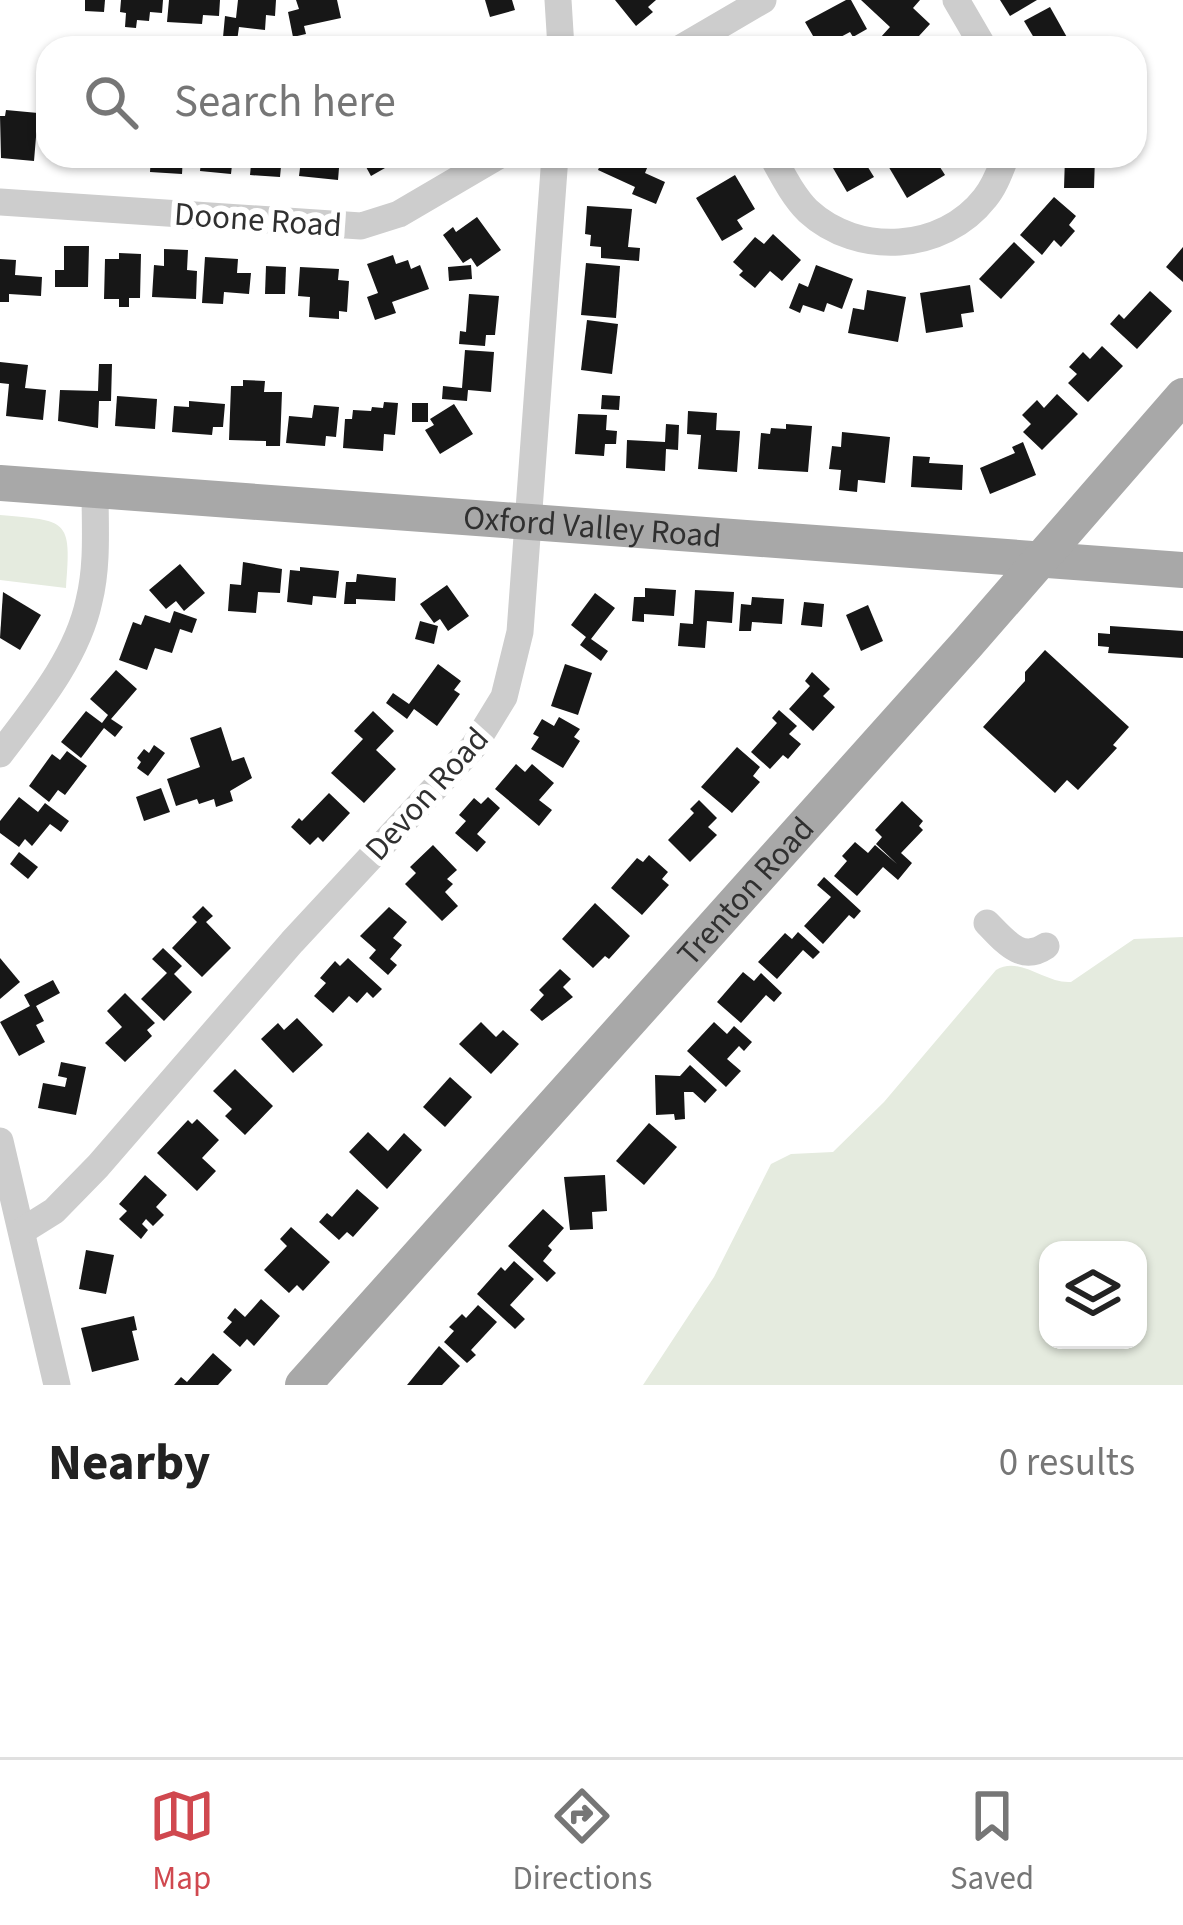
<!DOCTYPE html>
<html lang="en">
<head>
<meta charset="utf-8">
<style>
  :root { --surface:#fff; --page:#f2f2f2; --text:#222; --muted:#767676; --line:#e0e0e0; --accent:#d0484f }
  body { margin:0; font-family:"Source Sans 3",sans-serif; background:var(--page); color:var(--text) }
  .controls { position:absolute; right:36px; bottom:36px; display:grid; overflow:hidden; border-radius:24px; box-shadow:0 3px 9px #0004 }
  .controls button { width:108px; height:108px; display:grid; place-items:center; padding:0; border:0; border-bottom:3px solid var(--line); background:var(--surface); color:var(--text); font:60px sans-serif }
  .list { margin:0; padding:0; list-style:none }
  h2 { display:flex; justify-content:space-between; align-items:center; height:156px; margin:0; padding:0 48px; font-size:51px }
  h2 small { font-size:39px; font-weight:400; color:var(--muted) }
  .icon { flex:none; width:66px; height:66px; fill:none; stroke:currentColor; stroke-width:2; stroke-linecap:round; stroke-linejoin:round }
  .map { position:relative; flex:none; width:1183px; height:1385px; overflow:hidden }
  .search { position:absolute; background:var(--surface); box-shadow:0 3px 9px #0004; left:36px; right:36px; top:36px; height:132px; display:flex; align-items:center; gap:30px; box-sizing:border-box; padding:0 42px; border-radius:36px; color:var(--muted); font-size:45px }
  .sheet { height:372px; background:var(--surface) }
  nav { display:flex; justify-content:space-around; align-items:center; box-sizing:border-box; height:168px; border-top:3px solid var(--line); background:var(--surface); font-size:33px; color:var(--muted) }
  nav a { display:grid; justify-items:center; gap:6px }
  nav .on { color:var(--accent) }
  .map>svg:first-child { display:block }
  .green { fill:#e5ebdf; fill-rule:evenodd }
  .building { fill:#171717 }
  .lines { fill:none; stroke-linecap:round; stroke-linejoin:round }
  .minor { stroke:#cdcdcd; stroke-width:27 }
  .major { stroke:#a8a8a8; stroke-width:36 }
  .labels { text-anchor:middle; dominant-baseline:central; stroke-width:12; stroke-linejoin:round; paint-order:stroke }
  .street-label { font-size:33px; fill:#303030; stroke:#fff }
</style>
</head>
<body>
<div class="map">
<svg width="1183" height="1385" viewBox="0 0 1183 1385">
  <rect width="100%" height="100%" fill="#fff"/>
  <!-- green -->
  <g class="green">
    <path d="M0,515C67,521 72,518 66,588L0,580Z"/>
    <path d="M1183,937V1385H643L714,1277L771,1164L791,1154L833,1152L884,1102L996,970C1020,955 1045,984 1071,982L1134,939ZM1138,1250V1340H1048V1250Z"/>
  </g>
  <!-- building -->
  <g class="building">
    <path d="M85,0H105L104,12L85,11Z"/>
    <path d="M121,0H163L162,13L150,12L149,21L137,20L136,28L125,27L126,13L120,12Z"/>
    <path d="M169,0H220L219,16L203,15L202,24L167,22Z"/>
    <path d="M238,0H276L275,16L266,15L265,30L239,27L236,48H222L225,16L236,18Z"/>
    <path d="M296,0H337L341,18L304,26L306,34L293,37L288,12L299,9Z"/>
    <path d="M485,0H512L515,10L490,17Z"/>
    <path d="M615,0H656L648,7L653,12L636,26Z"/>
    <path d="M846,0H851L867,29L853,37L850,32L820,48L805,22Z"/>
    <path d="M861,0H920L913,8L930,24L908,48H891L880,38L890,27Z"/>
    <path d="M1000,0H1037L1010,16Z"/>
    <path d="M1050,7L1073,48H1040L1024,21Z"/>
    <path d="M6,110L38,113L34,161L1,158L0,116H5Z"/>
    <path d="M90,156H133V166L90,163Z"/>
    <path d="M151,156H183L182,174L150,172Z"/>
    <path d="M190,156H233L231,174L200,171L201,162L189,160Z"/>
    <path d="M240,156H282L280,177L250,175L251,164H239Z"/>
    <path d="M289,156H340L338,180L299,176L300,168L289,167Z"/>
    <path d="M360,156H406L371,176Z"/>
    <path d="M604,156H652L645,173L665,182L656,204L632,194L635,187L598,170Z"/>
    <path d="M826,156H861L874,177L847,192Z"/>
    <path d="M901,156H933L945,175L907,198L887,164Z"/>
    <path d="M1065,156H1095L1094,188H1064Z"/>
    <path d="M735,175L755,209L737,220L743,229L722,241L696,198Z"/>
    <path d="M1054,197L1076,216L1069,225L1075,231L1061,247L1054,240L1042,255L1020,235Z"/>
    <path d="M587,206L632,209L628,247L640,248L639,261L601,258V247L590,246L591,235L585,234Z"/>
    <path d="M477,217L501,250L477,267L471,258L463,263L443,235L453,227L456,232Z"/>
    <path d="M773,234L801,260L782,281L770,271L755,288L739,275L743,271L733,262L755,237L764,244Z"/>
    <path d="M1014,242L1035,262L1001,299L979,279Z"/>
    <path d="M64,246H89L88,287H55V270H64Z"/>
    <path d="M1183,247V282L1166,267Z"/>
    <path d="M164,249L188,250L187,270L197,271L196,299L152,297L154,265L164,266Z"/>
    <path d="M119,253L141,254L140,298H129V307H119V299H104L105,259H119Z"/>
    <path d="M393,255L396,264L408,260L411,269L420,265L429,289L392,302L396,313L375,320L367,297L378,293L367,264Z"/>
    <path d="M205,257L238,259L237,273H251L249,294L224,292L223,304L202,303Z"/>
    <path d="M0,259L16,260L15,275L42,277L41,296L9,294V302H0Z"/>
    <path d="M586,263L620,266L616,318L581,315Z"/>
    <path d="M471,265L472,279L449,281L448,267Z"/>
    <path d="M816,265L853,279L842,309L827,303L824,312L803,305L800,313L789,308L799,283L808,287Z"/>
    <path d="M266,266L286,267L285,294H265Z"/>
    <path d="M300,267L339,269L338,280L349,281L347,312L339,311V319L309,317L310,297L298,296Z"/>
    <path d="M970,285L974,312L961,314L963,327L926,333L920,293Z"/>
    <path d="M867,290L906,297L898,342L848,333L853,308L864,310Z"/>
    <path d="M1150,291L1172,311L1137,349L1110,324L1119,314L1124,319Z"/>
    <path d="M469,294L499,296L495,335H486L485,346L459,344L460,331L466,332Z"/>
    <path d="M587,320L618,324L612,374L581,370Z"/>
    <path d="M1102,346L1123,366L1088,402L1068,383L1077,374L1069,367L1083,352L1090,359Z"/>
    <path d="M465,350L494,352L491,392L468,390L467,401L442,399L443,386L462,388Z"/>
    <path d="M0,362L28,365L25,388L46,390L43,420L6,416L9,384L0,383Z"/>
    <path d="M99,364H112L111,401H99L98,428L58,421L60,390L98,391Z"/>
    <path d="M243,380L265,381L264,392H282L280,446H266V441L229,440L231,386H243Z"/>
    <path d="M1057,394L1078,414L1042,450L1023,432L1031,424L1022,415L1037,400L1044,408Z"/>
    <path d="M602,395L620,396L619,410L601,409Z"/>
    <path d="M117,396L157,399L155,429L115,426Z"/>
    <path d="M189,401L225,404L223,427H213L212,435L172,432L174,406L189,407Z"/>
    <path d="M384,402L398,403L395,435L384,434L383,451L343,448L345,419H352L353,410L371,411L372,407L383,408Z"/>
    <rect x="412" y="403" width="16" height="19"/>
    <path d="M454,404L473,434L440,454L425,430L434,425L430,419Z"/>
    <path d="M314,405L339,407L336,437L326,436L325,446L286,443L289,416L312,418Z"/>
    <path d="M688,411L717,413L716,430L740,431L737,472L698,469L701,435L687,434Z"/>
    <path d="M578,414L607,415L606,430L617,431L616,444H605L604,456L575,454Z"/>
    <path d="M666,424L679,425L678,450L666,449L665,471L626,468L627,440L665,442Z"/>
    <path d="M786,424L812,426L808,472L758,469L761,433L770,434L771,428L786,429Z"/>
    <path d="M842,432L890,437L885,483L858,480L857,492L839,490L841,470L829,469L832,446L841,447Z"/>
    <path d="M1023,442L1036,475L990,494L980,468L1015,453L1012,447Z"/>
    <path d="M913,456L930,457L929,463L963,465L962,490L911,487Z"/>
    <path d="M243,562L282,569L280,593L258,592L256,613L228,611L230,584L241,585Z"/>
    <path d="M180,564L205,593L184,611L176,601L166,609L149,590Z"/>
    <path d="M300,567L339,571L336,598L313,596L312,605L287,602L290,570L300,571Z"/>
    <path d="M357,574L396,578L395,601L356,599V604H344L346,582H356Z"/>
    <path d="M447,585L469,616L448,631L440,619L434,623L420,604Z"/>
    <path d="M645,588L676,590L674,616L644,614V622L632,621L634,597H645Z"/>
    <path d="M695,590L734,592L732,623L707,621L705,648L678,646L680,623L693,624Z"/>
    <path d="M3,592L41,615L20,650L0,638Z"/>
    <path d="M595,593L615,608L591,639L608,651L601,661L580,645L586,637L571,625Z"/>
    <path d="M752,597L784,599L782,624L752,622L751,631H739L741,604L751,605Z"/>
    <path d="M804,602L824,604L822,627L801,625Z"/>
    <path d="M868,605L883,641L861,651L846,615Z"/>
    <path d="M174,611L197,619L192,633L180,629L172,653L155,648L147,670L119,660L133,622L141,625L145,615L170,623Z"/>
    <path d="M420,621L438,626L434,644L415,639Z"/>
    <path d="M1110,626L1183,631V658L1108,653L1109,647L1098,646V633L1110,634Z"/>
    <path d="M1045,650L1129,727L1113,745L1117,748L1078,790L1067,780L1055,793L983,727L1025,681V672Z"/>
    <path d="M438,664L461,681L454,690L460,694L437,726L414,709L407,719L386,703L393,693L409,704Z"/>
    <path d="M565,664L592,673L578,715L551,706Z"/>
    <path d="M116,670L137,689L111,719L123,727L115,737L104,728L81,758L61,742L86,711L102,723L108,715L90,699Z"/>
    <path d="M812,672L830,689L823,696L835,707L813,731L789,709L810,686L805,681Z"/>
    <path d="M779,710L797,726L789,734L801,744L788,759L783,755L770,769L751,752L777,723L772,718Z"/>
    <path d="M373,711L394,731L376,750L396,769L364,803L331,773L363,739L354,731Z"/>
    <path d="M559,717L580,729L574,737L580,741L563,768L531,749L539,737L533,734L542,719L554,726Z"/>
    <path d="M221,727L232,761L244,757L252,778L230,791L233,801L216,807L214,799L199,804L197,799L176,806L167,779L200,767L190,738Z"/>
    <path d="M154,745L165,753L148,776L137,768L141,762L137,758L144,749L149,753Z"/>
    <path d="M737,747L760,767L753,776L760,782L732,813L701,787Z"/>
    <path d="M67,751L87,766L65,795L58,790L49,802L29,786L52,754L60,760Z"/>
    <path d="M516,764L525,772L532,764L554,783L539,800L552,810L539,826L495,789Z"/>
    <path d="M161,788L170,812L144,821L136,797Z"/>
    <path d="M329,793L350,813L323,842L318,837L310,845L291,827L299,818L302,821Z"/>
    <path d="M19,797L38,812L45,803L69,821L61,832L50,824L32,846L25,839L19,847L0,833V821Z"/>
    <path d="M488,797L500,808L477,834L486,842L477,852L455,833L466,821L459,815L474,798L481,804Z"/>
    <path d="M699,800L717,818L708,827L717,835L690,862L668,840L694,813L690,809Z"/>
    <path d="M902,801L923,821L919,826L923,830L901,853L912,863L898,880L883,867L857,896L834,876L847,861L842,856L855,842L868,853L875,845L897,864L876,844L882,837L875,830Z"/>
    <path d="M433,845L457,870L447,879L453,884L445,892L458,906L442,921L405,884L416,873L410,867Z"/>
    <path d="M19,852L38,867L28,879L10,864Z"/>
    <path d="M649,855L668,872L662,879L669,885L642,915L611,888L637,858L643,862Z"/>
    <path d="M824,877L861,911L854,919L849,915L823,944L804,926L831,897L817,885Z"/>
    <path d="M595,903L630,936L609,959L605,956L593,968L562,939Z"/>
    <path d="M203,906L213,916L206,922L231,948L202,977L172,948L197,922L192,917Z"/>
    <path d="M389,907L407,922L393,938L402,945L390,959L397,965L388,975L369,958L376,950L360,936Z"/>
    <path d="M798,932L820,952L813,959L803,950L777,979L758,962L785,933L792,939Z"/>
    <path d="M163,948L182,966L174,974L192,992L164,1021L141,999L167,973L152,959Z"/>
    <path d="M0,958L20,982L0,999Z"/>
    <path d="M348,958L382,989L373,998L367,992L357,1003L349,996L333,1013L314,996L326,983L320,978L335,961L340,966Z"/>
    <path d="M560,969L571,979L563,987L573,997L542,1021L530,1010L544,995L539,990Z"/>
    <path d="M743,972L754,981L761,973L782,993L774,1002L766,995L741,1023L717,1002Z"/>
    <path d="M53,980L60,993L36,1006L44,1021L36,1025L45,1042L19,1056L0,1022L30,1006L24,995Z"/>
    <path d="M125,993L155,1023L147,1030L152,1036L125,1062L105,1043L122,1027L107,1011Z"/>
    <path d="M297,1018L323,1045L293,1073L261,1039L278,1023L284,1030Z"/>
    <path d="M481,1022L496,1037L503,1030L519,1044L491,1074L459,1044Z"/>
    <path d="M714,1022L727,1034L734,1026L752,1042L744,1051L739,1046L727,1059L741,1071L726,1087L687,1051Z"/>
    <path d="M61,1062L86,1067L76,1115L38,1108L43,1083L65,1087L67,1078L58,1076Z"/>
    <path d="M690,1065L717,1090L705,1103L693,1092H684L685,1119L675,1120L674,1114L656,1115L655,1075L680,1076Z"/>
    <path d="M235,1069L273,1106L245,1135L225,1116L232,1109L213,1091Z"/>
    <path d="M450,1077L472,1097L445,1127L423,1107Z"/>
    <path d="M197,1119L219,1140L202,1158L216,1171L197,1191L157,1153L188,1120L192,1124Z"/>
    <path d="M649,1123L677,1147L644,1185L616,1161Z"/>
    <path d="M368,1132L388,1151L404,1133L422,1150L387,1189L349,1152Z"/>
    <path d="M145,1175L167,1195L156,1207L164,1215L153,1226L146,1219L142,1224L148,1230L141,1239L119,1219L127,1211L119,1204Z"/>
    <path d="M605,1175L607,1211L592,1212L593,1229L570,1230L564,1177Z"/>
    <path d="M357,1189L379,1208L353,1237L347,1232L339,1240L319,1222L327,1213L332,1217Z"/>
    <path d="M543,1209L564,1228L548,1246L552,1250L543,1261L556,1273L547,1282L508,1246Z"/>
    <path d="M291,1227L330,1262L303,1291L297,1285L289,1293L264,1270L287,1246L280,1239Z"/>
    <path d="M86,1250L114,1255L106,1294L79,1289Z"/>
    <path d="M514,1261L534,1279L510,1305L525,1319L515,1329L477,1294L501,1267L505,1271Z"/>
    <path d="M261,1299L280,1316L254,1346L247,1339L240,1347L223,1332L232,1322L227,1318L235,1308L245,1317Z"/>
    <path d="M478,1305L497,1322L471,1350L476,1355L467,1363L444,1342L454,1331L449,1327L462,1314L466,1318Z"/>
    <path d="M134,1316L137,1330L132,1331L139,1360L92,1372L81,1328Z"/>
    <path d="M439,1346L460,1366L442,1385H407Z"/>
    <path d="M213,1353L232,1370L218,1385H174L181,1377L187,1382Z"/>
  </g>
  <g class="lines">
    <!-- minor -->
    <g class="minor">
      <path d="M558,0L561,48"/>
      <path d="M956,0L984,48"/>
      <path d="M681,48L763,0"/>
      <path d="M772,156C782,174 793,196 808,211C858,257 943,252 985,198C995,186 1000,171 1006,156"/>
      <path d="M0,202L361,226L399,214L498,156"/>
      <path d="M0,754C34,709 77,658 89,601C98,565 95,527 95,489"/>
      <path d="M987,923C1005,941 1021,963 1046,946"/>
      <path d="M0,1141L57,1385"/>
      <path d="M22,1231L54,1211L98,1166L292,942L474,746L504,697L520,632L555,156"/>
    </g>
    <!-- major -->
    <g class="major">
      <path id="s1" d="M0,483L1183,570"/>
      <path id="s2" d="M303,1385L967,644L1183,396"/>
    </g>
  </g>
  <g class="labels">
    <!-- street labels -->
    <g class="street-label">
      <text transform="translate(258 220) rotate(4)">Doone Road</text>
      <text stroke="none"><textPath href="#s1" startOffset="594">Oxford Valley Road</textPath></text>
      <text transform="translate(427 794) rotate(-48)">Devon Road</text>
      <text stroke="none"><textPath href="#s2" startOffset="663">Trenton Road</textPath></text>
    </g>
  </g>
</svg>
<div class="controls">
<button><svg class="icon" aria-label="layers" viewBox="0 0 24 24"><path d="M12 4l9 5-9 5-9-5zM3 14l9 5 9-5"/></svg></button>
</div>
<div class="search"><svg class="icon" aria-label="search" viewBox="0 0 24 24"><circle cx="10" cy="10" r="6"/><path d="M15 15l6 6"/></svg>Search here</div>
</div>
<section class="sheet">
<h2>Nearby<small>0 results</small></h2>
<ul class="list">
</ul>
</section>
<nav>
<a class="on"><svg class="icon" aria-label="map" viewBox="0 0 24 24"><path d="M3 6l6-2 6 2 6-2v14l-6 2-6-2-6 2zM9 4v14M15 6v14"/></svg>Map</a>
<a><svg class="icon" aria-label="directions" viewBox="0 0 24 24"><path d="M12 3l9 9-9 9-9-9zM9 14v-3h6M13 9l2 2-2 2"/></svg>Directions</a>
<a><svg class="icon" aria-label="saved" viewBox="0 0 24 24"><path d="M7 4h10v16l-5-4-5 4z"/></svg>Saved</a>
</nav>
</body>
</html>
